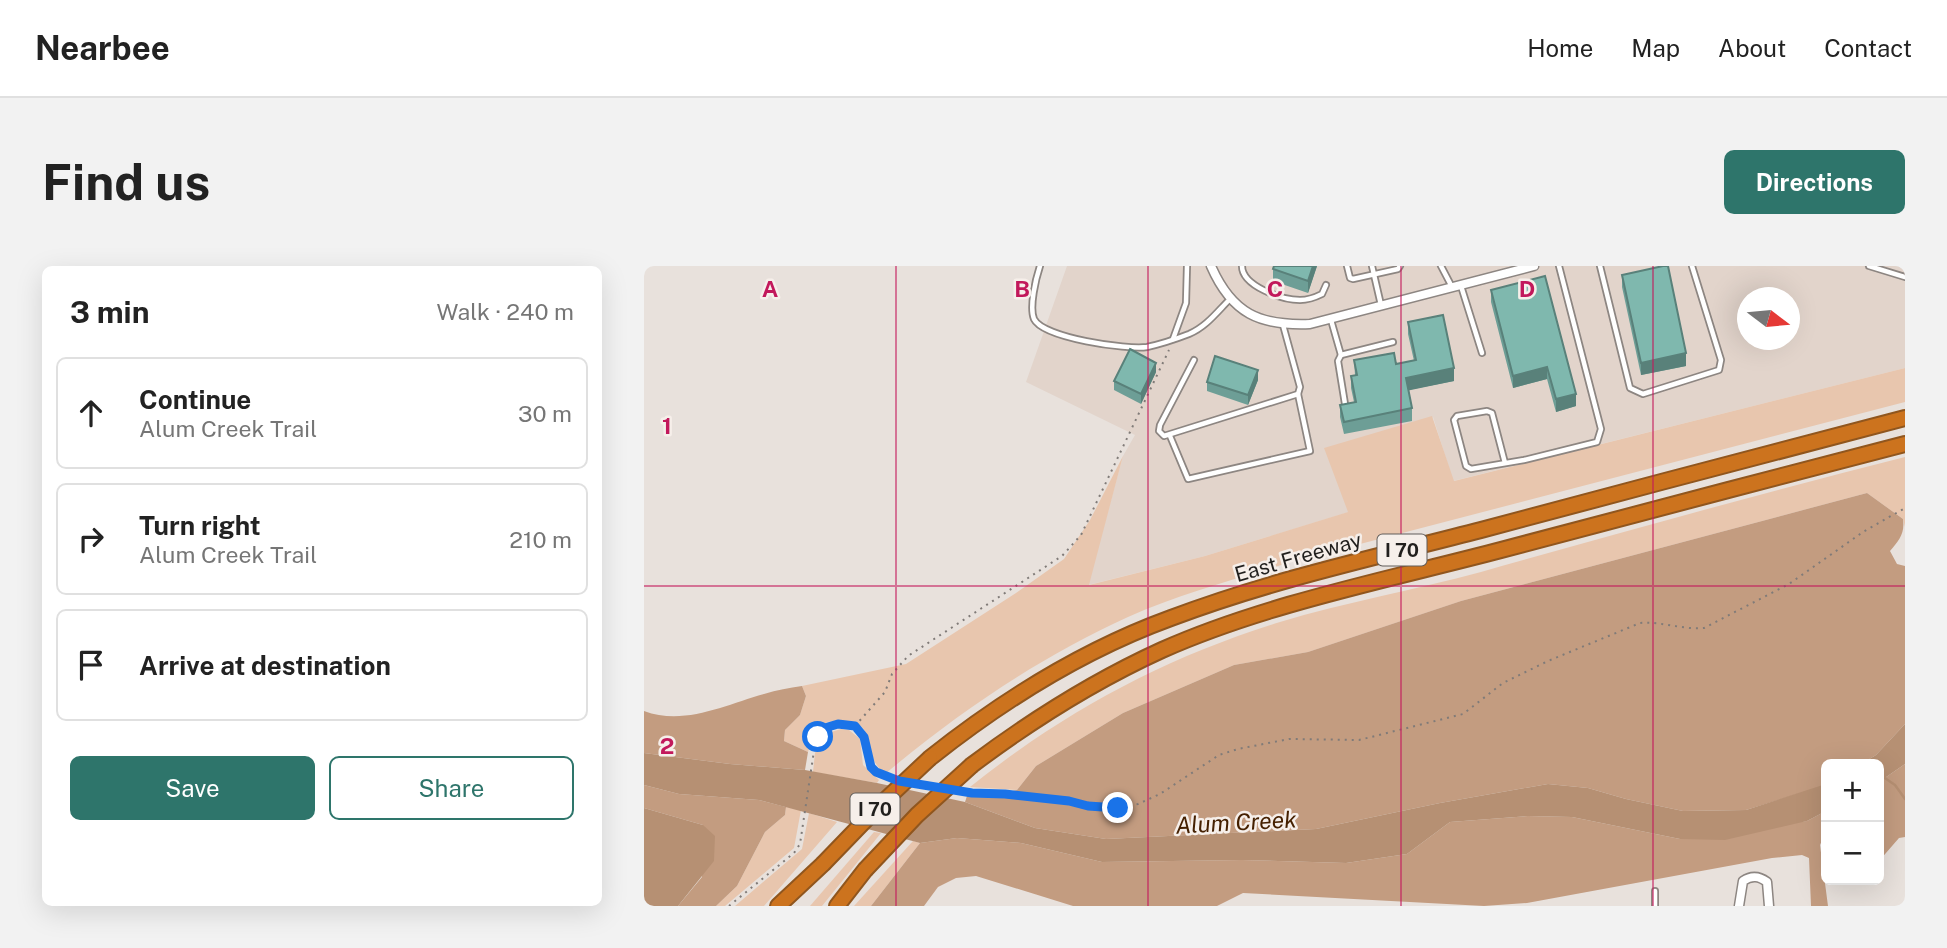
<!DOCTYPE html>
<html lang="en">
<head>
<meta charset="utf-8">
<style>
  :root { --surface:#fff; --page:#f2f2f2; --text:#222; --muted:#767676; --line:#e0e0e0; --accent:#2e756b }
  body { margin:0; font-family:"Public Sans",sans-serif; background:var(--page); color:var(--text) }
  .controls { position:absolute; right:21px; bottom:21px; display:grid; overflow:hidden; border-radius:10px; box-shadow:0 7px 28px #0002 }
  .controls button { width:63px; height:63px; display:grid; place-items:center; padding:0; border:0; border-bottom:2px solid var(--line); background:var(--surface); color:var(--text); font:35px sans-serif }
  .compass { position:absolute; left:1093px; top:21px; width:63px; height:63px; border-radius:50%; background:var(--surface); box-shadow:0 7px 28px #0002; rotate:106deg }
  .stop { position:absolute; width:21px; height:21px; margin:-16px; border:5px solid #1a73e8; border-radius:50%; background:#fff }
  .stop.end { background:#1a73e8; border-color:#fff; box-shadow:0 2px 7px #0008 }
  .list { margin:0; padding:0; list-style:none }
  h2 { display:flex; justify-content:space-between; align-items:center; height:91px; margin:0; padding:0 28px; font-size:30px }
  h2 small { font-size:23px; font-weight:400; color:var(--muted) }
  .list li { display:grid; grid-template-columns:46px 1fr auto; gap:21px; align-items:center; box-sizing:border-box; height:112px; margin:0 14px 14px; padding:0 14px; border:2px solid var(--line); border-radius:10px }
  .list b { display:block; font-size:26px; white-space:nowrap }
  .list p { margin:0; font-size:23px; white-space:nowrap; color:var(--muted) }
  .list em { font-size:23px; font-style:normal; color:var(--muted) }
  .actions { display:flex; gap:14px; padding:21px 28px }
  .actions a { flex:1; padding:16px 0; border:2px solid var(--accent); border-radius:10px; text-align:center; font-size:24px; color:var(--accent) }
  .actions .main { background:var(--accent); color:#fff }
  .icon { flex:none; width:38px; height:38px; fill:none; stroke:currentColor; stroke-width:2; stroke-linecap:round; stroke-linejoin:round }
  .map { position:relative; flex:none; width:1261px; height:640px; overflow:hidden; border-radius:10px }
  header { display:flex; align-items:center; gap:42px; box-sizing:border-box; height:98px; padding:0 35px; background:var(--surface); border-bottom:2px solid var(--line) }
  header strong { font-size:33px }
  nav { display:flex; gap:38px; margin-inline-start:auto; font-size:24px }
  .intro { display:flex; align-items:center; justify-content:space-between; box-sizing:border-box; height:168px; padding:0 42px }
  h1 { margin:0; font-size:49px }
  .button { padding:18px 32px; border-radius:10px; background:var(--accent); color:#fff; font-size:24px; font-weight:700 }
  main { display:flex; gap:42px; padding:0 42px }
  aside { flex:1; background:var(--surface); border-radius:10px; box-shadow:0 7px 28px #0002 }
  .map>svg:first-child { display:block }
  .built { fill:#e2d4cb; fill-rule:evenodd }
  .green { fill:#e8c6ae }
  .forest { fill:#c39c80 }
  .water { fill:#b69073 }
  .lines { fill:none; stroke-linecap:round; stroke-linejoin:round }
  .stream { stroke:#b69073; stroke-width:2.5 }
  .service-casing { stroke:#8d8682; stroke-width:8 }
  .minor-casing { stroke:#8d8682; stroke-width:11 }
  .motorway-casing { stroke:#90561e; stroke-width:18 }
  .path { stroke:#807b78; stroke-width:2; stroke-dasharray:2 5; stroke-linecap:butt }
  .service { stroke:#fff; stroke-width:4.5 }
  .minor { stroke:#fff; stroke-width:8 }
  .motorway { stroke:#cc731e; stroke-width:14 }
  .motorway-bridge-casing { stroke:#90561e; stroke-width:18; stroke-linecap:butt }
  .motorway-bridge { stroke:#cc731e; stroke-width:14 }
  .wall { fill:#6d9e96 }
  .shaded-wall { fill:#59817a }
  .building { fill:#7fb8ae; stroke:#59817a; stroke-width:2 }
  .route { stroke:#1a73e8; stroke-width:9 }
  .grid { fill:none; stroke:#c2185b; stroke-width:2; stroke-opacity:0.55 }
  .labels { text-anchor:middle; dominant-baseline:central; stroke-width:5; stroke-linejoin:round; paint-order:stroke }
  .shield { fill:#f6efea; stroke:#615d5a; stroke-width:2 }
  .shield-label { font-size:19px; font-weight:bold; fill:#211f1d }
  .street-label { font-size:21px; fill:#211f1d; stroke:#f6efea }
  .water-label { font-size:23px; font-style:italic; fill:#452000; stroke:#f6efea }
  .grid-label { font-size:23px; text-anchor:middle; font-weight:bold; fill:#c2185b; stroke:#f6efea; stroke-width:5; stroke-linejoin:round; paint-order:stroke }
</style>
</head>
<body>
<header>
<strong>Nearbee</strong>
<nav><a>Home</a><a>Map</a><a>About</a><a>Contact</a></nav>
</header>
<div class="intro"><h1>Find us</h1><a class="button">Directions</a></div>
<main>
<aside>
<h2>3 min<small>Walk · 240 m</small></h2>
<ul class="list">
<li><svg class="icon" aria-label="ahead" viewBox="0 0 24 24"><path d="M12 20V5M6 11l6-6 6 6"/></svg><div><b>Continue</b><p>Alum Creek Trail</p></div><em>30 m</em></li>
<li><svg class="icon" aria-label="right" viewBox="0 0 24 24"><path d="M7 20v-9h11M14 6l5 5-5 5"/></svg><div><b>Turn right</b><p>Alum Creek Trail</p></div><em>210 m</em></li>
<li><svg class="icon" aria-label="arrive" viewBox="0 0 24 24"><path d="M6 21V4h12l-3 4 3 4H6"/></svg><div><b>Arrive at destination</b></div></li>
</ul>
<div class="actions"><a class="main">Save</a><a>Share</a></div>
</aside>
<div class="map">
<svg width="1261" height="640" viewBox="0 0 1261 640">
  <rect width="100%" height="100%" fill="#e8e1dc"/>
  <!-- built -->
  <path class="built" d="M423,0H1261V102L809,215L789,151L705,246L561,290L444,319L479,190L491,169L382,116ZM1104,32H1146V74H1104Z"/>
  <!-- green -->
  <g class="green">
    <path d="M1261,102V136L647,296C592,313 536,328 484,351C396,391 315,446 241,508C211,483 242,449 183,456L168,472L164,486L140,475L141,464L156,449L162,430L158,420L262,398L372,327L420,293L446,254L479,190L445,319L561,290L704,246L680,182L788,150L810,215Z"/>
    <path d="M1261,191V261L1259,253L1223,227L817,335L664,386L590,399L479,447L392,500L373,524L326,521C421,445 520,392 636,356C702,336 771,324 837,306C978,266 1119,227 1261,191Z"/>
    <path d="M197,463L205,464L216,473L219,499L235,514L233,517L169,506L171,487L181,468Z"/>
    <path d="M142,541L157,544L150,582L81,640H72L93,620L121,566L141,549Z"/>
    <path d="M165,547L193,556L120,640H91L158,583Z"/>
    <path d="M230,566L237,567L178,640H166Z"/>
    <path d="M269,575L276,577L227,640H210Z"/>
  </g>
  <!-- forest -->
  <g class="forest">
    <path d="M1223,227L1259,253C1261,268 1255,274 1246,285L1253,298L1261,300V458L1232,489L1217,498H1182V519L1102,544L1039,545L982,533L944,522L904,518L796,537L672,563L462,573L391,562L321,536L323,530L350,529L373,524L392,500L479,447L590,399L664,386L817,335Z"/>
    <path d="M158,420L162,430L156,449L141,464L140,475L164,486L161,504L86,498L0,487V445C40,460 81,439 120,428C133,424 145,422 158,420Z"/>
    <path d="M1261,498V571L1255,572L1235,595V516Z"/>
    <path d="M0,519L35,528L115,534L142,541L141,549L121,566L93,620L72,640H34L58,611L59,559L0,542Z"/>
    <path d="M1182,545V571L1179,572L1176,579L1184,640H1167L1165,592L1158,589L1128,592L883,637L840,640L599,627L573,640H429L332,610L312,612L294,621L280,640H227L276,577L313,572L377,577L458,596L598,594L702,597L763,588L806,556L884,550L928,551L1036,573L1163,555Z"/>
  </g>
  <!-- water -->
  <g class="water">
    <path d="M1261,458V498L1235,516V498H1217L1232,489Z"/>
    <path d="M0,487L86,498L161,504L233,517L321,536L391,562L462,573L672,563L796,537L904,518L944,522L982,533L1039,545L1102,544L1182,518V545L1163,555L1081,574L1036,573L928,551L884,550L806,556L763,588L702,597L598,594L458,596L377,577L313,572L276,577L115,534L35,528L0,519Z"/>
    <path d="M0,542L59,559L71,570L70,595L34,640H0Z"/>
  </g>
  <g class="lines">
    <!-- stream -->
    <path class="stream" d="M1235,508L1251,519L1261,533"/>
    <!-- service casing -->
    <g class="service-casing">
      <g id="service">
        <path d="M396,0C392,12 385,41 390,53C399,72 483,84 503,81C517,78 532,73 545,68C562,61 573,46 586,33"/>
        <path d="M598,0C598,20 638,34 656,34C664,34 670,32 678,28L682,19"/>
        <path d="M703,0L706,12L709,13L754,3L756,0"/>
        <path d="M728,0L737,39"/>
        <path d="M797,0L808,21"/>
        <path d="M956,0L986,122L999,128L1075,104L1077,94L1048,0"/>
        <path d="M1225,0L1261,11"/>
        <path d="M817,20L838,87"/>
        <path d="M687,54L697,89L749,76"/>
        <path d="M529,73L542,37L543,0"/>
        <path d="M697,89L694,95L701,138"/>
        <path d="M550,94L516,159L515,165L520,170L654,128L656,121L639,59"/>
        <path d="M526,170L544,213L666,185L654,128"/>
        <path d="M861,197L848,147L843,145L813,150L810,154L822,200L827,203L880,194L953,176L957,163L915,0"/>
        <path d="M1011,640V625"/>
      </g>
    </g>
    <!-- minor casing -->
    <g class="minor-casing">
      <g id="minor">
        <path d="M567,0C588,48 616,60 666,58L890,0"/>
        <path d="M1095,640L1099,615C1108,609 1115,610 1123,616L1125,640"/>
      </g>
    </g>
    <!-- motorway casing -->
    <g class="motorway-casing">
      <g id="motorway">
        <path d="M286,492C359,434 439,384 527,352C627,314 733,291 837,264C978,226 1120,189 1261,152"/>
        <path d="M328,499C388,454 450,415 518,384C621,338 747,313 857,284C992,248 1126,213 1261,178"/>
        <path d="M134,640L179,598"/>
        <path d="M193,640L221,604"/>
      </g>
    </g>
    <!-- path -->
    <g class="path">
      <path d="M211,460L241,426L248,408L264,390L418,290L437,269L525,84"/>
      <path d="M319,525L425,535L444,540L462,542L494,538L516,528L575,489L594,483L645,473L715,474L819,448L859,417L904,395L996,357C1017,355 1038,364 1060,362L1145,318L1219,266L1261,242"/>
      <path d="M85,640L150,587L156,578L171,478C175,469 181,462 190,459C196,457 201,458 207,460C227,466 218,489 228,502C233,509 241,510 248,513"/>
    </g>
    <!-- service -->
    <use href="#service" class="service"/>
    <!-- minor -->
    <use href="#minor" class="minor"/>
    <!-- motorway -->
    <use href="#motorway" class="motorway"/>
    <!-- motorway-bridge casing -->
    <g class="motorway-bridge-casing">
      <g id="motorway-bridge">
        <path d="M179,598L236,539L286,492"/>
        <path d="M221,604L273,549L328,499"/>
      </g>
    </g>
    <!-- motorway-bridge -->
    <use href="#motorway-bridge" class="motorway-bridge"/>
  </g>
  <!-- wall -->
  <g class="wall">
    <path d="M673,0L664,27L629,15V3Z"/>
    <path d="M978,9L1042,100L997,109L978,21Z"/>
    <path d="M847,24L932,140L912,146L903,113L869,122L847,36Z"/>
    <path d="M764,56L810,115L764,124L768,142V155L700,168L696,151V139L710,136L707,122V110L711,109L710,94L752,98L770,95L764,68Z"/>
    <path d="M512,106L497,138L470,124V115Z"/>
    <path d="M614,114L604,139L563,125V116Z"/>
  </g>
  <!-- shaded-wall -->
  <g class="shaded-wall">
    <path d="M669,0H673L664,27V15Z"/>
    <path d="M1042,87V100L997,109V97Z"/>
    <path d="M512,97V106L497,138V128Z"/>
    <path d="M903,101V113L869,122V110Z"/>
    <path d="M810,102V115L762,125V112Z"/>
    <path d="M614,104V114L604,139V129Z"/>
    <path d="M932,128V140L912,146V133Z"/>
  </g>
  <!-- building -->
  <g class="building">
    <path d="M630,0H669L664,15L629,3Z"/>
    <path d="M1019,0H1024L1042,87L997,97L978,9Z"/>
    <path d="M901,10L932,128L912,133L903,101L869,110L847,24Z"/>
    <path d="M799,49L810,102L762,112L768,142L700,156L696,139L712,136L707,110L713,109L710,94L750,87L752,98L772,94L764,56Z"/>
    <path d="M486,83L512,97L497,128L470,115Z"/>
    <path d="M571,90L614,104L604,129L563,116Z"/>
  </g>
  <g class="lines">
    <!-- route -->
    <path class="route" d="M174,471L184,461L194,458L211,460L220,471L227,501L232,506L255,515L328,527L361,528L425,535L444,540L474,542"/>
  </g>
  <!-- grid -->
  <path class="grid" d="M252,0V640M504,0V640M757,0V640M1009,0V640M0,320H1261"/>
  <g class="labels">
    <!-- shield labels -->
    <g class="shield">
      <rect x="733.5" y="268.5" width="49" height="31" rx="5"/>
      <rect x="206.5" y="527.5" width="49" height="31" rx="5"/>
    </g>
    <g class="shield-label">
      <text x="758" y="284">I 70</text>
      <text x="231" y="543">I 70</text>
    </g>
    <!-- street labels -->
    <g class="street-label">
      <text transform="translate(654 291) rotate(-16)">East Freeway</text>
    </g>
    <!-- water labels -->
    <g class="water-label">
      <text transform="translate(592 556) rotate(-3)">Alum Creek</text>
    </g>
  </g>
  <g class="grid-label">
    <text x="126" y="31">A</text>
    <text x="378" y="31">B</text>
    <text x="631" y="31">C</text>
    <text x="883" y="31">D</text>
    <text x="23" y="168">1</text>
    <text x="23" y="488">2</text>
  </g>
</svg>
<div class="controls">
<button>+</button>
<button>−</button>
</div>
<svg class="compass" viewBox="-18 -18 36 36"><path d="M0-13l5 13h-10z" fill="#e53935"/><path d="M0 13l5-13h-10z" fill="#767676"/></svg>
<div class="stop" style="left:174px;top:471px"></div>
<div class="stop end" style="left:474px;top:542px"></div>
</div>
</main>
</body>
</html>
